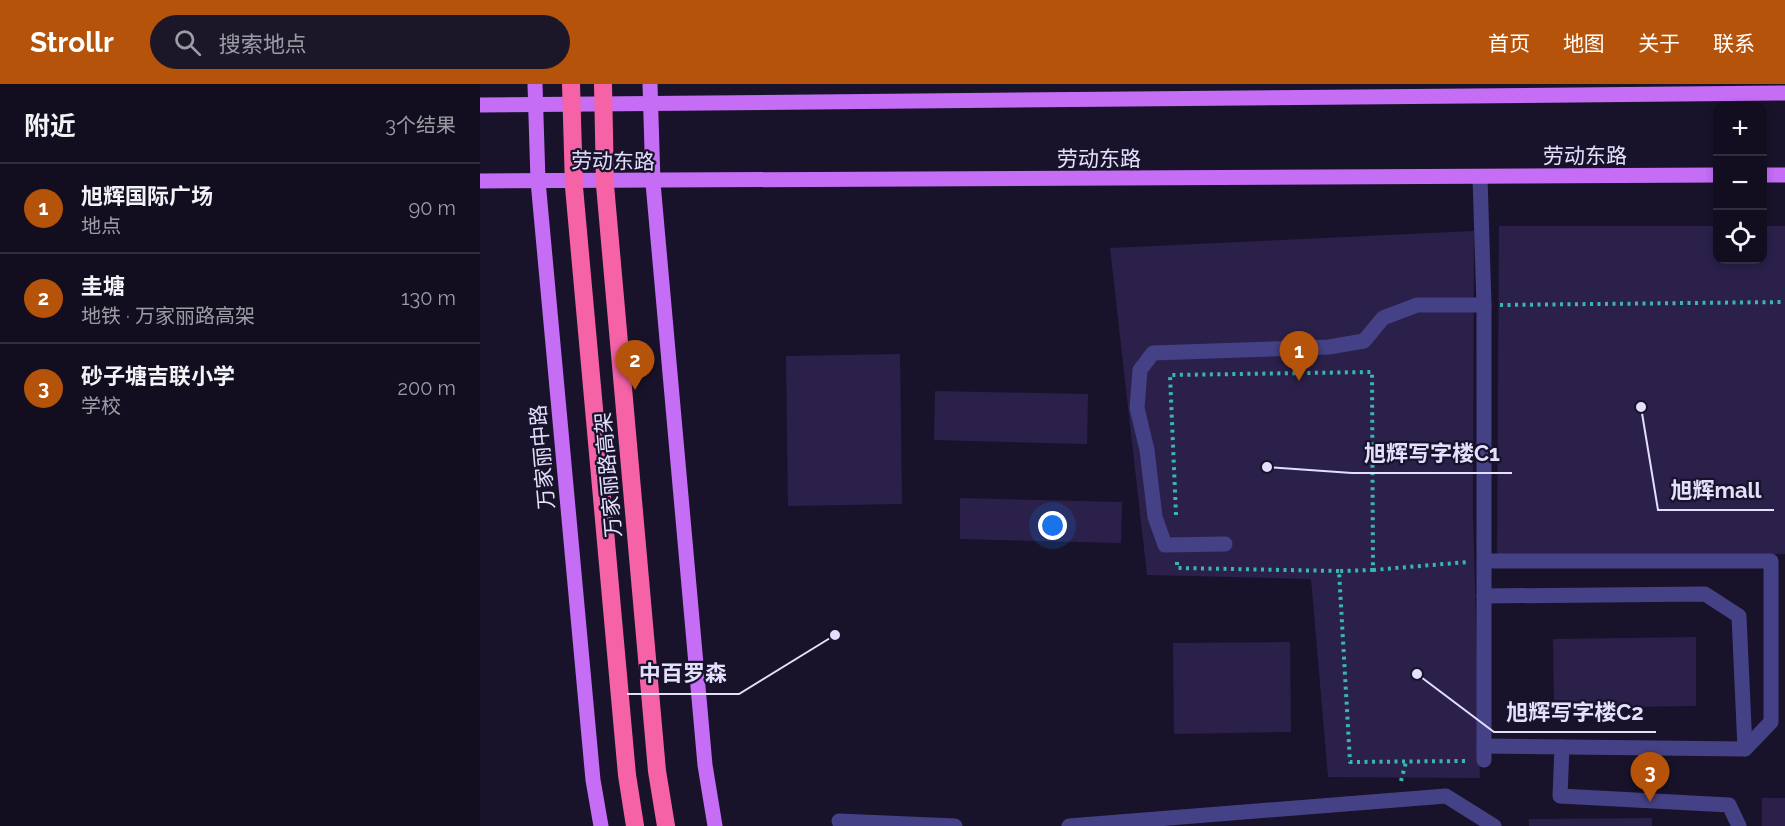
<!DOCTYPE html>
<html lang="zh">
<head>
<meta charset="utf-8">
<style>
  :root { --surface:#120e20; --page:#1b1729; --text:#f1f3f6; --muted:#9c9ca5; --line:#312e3e; --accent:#b45309 }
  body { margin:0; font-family:Raleway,"Noto Sans SC",sans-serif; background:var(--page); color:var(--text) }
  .controls { position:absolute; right:18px; top:18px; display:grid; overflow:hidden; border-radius:12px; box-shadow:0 3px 9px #0003 }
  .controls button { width:54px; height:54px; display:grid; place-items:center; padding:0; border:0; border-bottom:2px solid var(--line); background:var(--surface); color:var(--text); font:30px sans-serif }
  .you { position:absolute; left:573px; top:442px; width:21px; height:21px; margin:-15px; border:4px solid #fff; border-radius:50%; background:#1a73e8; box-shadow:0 0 0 9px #1a73e833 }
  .badge { display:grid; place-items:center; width:39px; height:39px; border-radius:50%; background:var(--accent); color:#fff; font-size:20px; font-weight:700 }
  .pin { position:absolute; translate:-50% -50px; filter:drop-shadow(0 2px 3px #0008) }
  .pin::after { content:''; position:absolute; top:32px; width:21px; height:18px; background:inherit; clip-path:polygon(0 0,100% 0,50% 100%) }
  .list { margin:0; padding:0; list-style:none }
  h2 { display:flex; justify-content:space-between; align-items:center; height:78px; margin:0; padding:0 24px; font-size:26px }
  h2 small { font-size:20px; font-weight:400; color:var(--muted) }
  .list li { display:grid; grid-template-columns:39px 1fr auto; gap:18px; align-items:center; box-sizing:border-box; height:90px; padding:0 24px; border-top:2px solid var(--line) }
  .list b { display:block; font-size:22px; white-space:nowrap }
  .list p { margin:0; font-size:20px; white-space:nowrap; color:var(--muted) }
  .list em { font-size:20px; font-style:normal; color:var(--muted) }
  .icon { flex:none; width:33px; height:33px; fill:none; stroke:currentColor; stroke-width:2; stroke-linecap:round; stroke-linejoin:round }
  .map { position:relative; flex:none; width:1305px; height:742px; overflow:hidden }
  header { display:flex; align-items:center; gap:36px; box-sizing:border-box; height:84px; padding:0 30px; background:var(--accent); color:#fff }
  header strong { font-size:28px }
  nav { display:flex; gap:33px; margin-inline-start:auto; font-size:21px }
  .search { width:420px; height:54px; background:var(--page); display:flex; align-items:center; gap:15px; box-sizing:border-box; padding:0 21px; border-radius:33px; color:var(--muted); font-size:22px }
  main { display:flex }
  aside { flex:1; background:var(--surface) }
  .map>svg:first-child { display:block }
  .building { fill:#2a204a }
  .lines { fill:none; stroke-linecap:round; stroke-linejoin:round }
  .path { stroke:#3ab6b1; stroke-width:4; stroke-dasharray:3 4.5; stroke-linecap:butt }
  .minor { stroke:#454186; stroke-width:15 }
  .major { stroke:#c56df5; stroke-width:15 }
  .highway-bridge { stroke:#f562a5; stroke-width:18 }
  .labels { text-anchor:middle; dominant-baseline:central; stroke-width:4.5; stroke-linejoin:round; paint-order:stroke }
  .street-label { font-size:21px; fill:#e3dffd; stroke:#18132a }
  .leader { fill:none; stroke:#e3dffd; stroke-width:2 }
  .callout-dot { fill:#e3dffd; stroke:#18132a; stroke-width:2 }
  .callout-label { font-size:22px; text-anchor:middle; font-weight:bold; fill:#e3dffd; stroke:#18132a; stroke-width:4.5; stroke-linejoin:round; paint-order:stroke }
</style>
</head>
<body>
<header>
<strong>Strollr</strong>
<div class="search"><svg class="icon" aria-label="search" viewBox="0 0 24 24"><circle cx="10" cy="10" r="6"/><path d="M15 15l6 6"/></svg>搜索地点</div>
<nav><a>首页</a><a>地图</a><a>关于</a><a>联系</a></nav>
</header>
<main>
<aside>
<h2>附近<small>3个结果</small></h2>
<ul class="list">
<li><span class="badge">1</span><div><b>旭辉国际广场</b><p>地点</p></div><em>90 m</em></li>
<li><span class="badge">2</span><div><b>圭塘</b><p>地铁 · 万家丽路高架</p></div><em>130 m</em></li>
<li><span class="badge">3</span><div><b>砂子塘吉联小学</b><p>学校</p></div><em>200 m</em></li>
</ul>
</aside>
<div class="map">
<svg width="1305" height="742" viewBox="0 0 1305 742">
  <rect width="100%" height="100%" fill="#18132a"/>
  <!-- building -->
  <g class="building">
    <path d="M1019,142H1238V176H1282V142H1305V470L1017,472Z"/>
    <path d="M994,147L993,429L1000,694L848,693L831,495L667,491L630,164Z"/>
    <path d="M420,270L422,420L308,422L306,272Z"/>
    <path d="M455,307L608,310L607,360L454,356Z"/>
    <path d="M480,414L642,418L641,459L480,455Z"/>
    <path d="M1216,553V622L1074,624L1073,555Z"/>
    <path d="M810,558L811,648L694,650L693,559Z"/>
    <rect x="1282" y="714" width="23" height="28"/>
    <path d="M1172,734V742H1049V735Z"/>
  </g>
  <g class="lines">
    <!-- path -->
    <g class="path">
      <path d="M1020,221L1305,218"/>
      <path d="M696,431L690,291L892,288L893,486L859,487L870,678L987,677"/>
      <path d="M697,478V484L859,487"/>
      <path d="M893,486L988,478"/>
      <path d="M921,697L926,678"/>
    </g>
    <!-- minor -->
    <g class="minor">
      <path d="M1000,93L1004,221V676"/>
      <path d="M745,460L685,461L675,433L667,366L657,324L660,286L673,269L849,263L884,257L903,234L937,221H1004"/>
      <path d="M1004,477H1291V638L1265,665"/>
      <path d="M1004,512L1225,510L1259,532L1265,665L1004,662"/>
      <path d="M1082,663L1080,712L1249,721L1259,742"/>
      <path d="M359,737L475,742"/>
      <path d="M589,742L966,712L1014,742"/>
    </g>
    <!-- major -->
    <g class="major">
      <path d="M55,0L58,97L113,696L121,742"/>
      <path d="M170,0L173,99L225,681L235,742"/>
      <path d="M0,21L1305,9"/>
      <path d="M1282,91H1305"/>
      <path d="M0,97L1238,91"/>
    </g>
    <!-- highway-bridge -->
    <g class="highway-bridge">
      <path d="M91,0L94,103L147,691L155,742"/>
      <path d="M123,0L125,101L177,687L186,742"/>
    </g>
  </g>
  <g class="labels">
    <!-- street labels -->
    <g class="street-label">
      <text x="1105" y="71">劳动东路</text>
      <text x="619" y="74">劳动东路</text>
      <text transform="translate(133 77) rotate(1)">劳动东路</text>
      <text transform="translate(62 373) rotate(-95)">万家丽中路</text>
      <text transform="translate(128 391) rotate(-95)">万家丽路高架</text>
    </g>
  </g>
  <!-- callouts -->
  <path class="leader" d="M787 383L872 389H1032M1161 323L1178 426H1294M355 551L259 610H147M937 590L1014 648H1176"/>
  <g class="callout-dot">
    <circle cx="787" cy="383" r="6"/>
    <circle cx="1161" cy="323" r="6"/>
    <circle cx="355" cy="551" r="6"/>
    <circle cx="937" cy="590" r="6"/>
  </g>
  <g class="callout-label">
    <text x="952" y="377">旭辉写字楼C1</text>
    <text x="1236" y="414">旭辉mall</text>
    <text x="203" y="597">中百罗森</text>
    <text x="1095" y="636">旭辉写字楼C2</text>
  </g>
</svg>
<div class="controls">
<button>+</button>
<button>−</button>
<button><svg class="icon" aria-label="locate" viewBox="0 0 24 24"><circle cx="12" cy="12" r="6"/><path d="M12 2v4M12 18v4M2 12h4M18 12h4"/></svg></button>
</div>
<div class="you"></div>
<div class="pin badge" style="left:819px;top:297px">1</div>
<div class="pin badge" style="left:155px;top:306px">2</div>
<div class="pin badge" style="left:1170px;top:718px">3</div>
</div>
</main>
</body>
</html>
